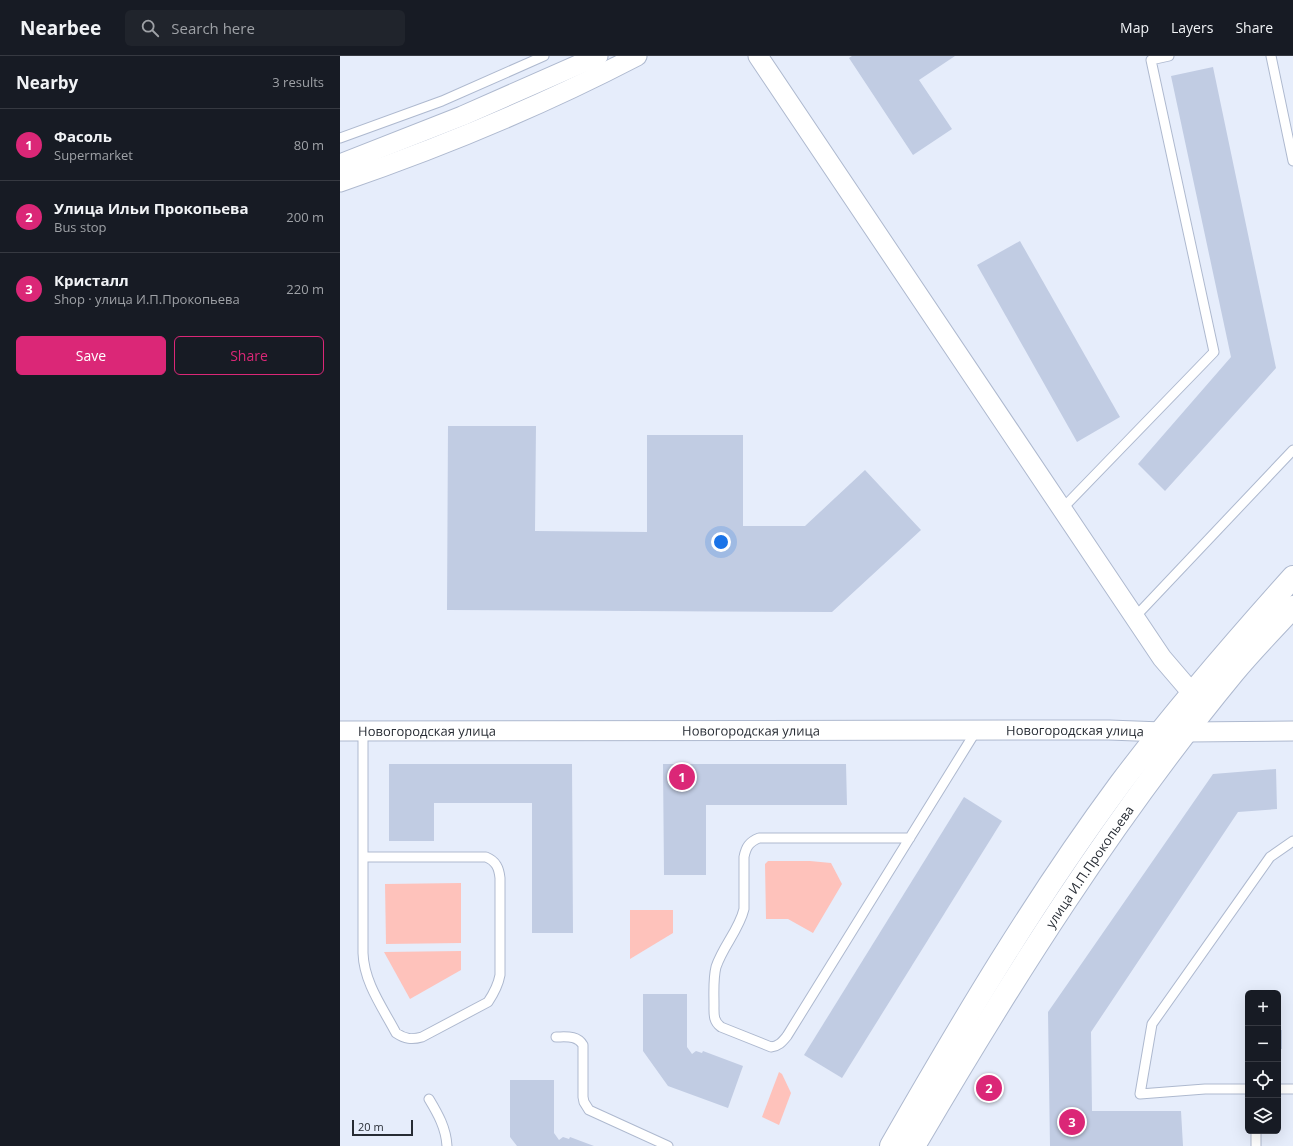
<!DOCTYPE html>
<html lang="en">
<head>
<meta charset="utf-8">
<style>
  :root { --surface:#171b24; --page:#20242c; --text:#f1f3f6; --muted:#9ea1a6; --line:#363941; --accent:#db2777 }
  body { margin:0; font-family:"Open Sans",sans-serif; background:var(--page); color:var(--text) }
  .controls { position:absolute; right:12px; bottom:12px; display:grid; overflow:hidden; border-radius:6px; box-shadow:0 4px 16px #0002 }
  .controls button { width:36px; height:36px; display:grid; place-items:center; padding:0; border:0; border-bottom:1px solid var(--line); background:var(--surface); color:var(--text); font:20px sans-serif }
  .scale { position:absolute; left:12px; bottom:10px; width:61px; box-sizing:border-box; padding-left:4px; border:2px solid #272c34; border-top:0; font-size:11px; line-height:14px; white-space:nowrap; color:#272c34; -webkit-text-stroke:3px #e6edfb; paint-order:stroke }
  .you { position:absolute; left:381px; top:486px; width:14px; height:14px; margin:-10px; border:3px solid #fff; border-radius:50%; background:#1a73e8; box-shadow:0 0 0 6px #1a73e833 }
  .badge { display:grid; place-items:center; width:26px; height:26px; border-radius:50%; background:var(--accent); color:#fff; font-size:13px; font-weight:700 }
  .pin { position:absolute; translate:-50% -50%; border:2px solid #fff; box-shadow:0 1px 4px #0006 }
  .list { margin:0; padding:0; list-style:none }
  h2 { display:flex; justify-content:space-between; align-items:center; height:52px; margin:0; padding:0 16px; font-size:17px }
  h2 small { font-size:13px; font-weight:400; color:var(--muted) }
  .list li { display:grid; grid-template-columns:26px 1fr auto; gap:12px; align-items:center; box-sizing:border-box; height:72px; padding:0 16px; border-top:1px solid var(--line) }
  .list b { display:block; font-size:15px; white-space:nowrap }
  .list p { margin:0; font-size:13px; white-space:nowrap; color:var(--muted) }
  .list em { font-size:13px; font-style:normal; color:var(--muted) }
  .actions { display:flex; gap:8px; padding:12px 16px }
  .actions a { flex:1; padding:9px 0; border:1px solid var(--accent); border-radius:6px; text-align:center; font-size:14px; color:var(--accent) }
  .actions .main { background:var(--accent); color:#fff }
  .icon { flex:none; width:22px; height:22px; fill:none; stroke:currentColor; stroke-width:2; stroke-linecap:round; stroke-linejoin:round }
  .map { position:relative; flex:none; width:953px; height:1090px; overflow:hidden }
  header { display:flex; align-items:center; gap:24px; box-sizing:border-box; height:56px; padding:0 20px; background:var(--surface); border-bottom:1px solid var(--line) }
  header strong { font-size:19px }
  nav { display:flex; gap:22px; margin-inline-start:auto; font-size:14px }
  .search { width:280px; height:36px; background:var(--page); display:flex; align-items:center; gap:10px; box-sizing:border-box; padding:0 14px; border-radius:6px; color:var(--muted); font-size:15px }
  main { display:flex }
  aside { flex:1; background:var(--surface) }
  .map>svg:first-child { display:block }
  .green { fill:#fec2bb }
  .building { fill:#c1cce3 }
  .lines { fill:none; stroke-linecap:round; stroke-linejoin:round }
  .service-casing { stroke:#aeb9cf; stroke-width:11 }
  .minor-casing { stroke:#aeb9cf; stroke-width:21 }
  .tertiary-casing { stroke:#aeb9cf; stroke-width:24 }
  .service { stroke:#fff; stroke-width:9 }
  .minor { stroke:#fff; stroke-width:19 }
  .tertiary { stroke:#fff; stroke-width:22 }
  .labels { text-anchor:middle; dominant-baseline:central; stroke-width:3.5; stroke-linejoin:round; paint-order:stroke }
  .street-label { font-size:13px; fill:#272c34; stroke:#e6edfb }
</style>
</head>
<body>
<header>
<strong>Nearbee</strong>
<div class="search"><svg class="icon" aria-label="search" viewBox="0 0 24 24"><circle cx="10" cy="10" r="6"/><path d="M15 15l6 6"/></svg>Search here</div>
<nav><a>Map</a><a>Layers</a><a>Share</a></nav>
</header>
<main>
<aside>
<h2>Nearby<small>3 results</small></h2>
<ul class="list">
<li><span class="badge">1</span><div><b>Фасоль</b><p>Supermarket</p></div><em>80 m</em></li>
<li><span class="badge">2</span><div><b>Улица Ильи Прокопьева</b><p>Bus stop</p></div><em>200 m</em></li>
<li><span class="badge">3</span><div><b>Кристалл</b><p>Shop · улица И.П.Прокопьева</p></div><em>220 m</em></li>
</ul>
<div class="actions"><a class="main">Save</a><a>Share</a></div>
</aside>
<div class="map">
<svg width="953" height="1090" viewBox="0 0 953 1090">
  <rect width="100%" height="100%" fill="#e6edfb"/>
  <!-- green -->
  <g class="green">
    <path d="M428,805H470L491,807L502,828L473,877L448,863H426L425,808Z"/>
    <path d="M121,827V887L46,888L45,828Z"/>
    <path d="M290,854H333V877L290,903Z"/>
    <path d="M121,895V914L70,943L44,896Z"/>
    <path d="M439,1016L442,1018L451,1037L439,1069L422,1061Z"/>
  </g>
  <!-- building -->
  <g class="building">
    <path d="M512,0H615L579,24L612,73L573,99L509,2Z"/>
    <path d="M873,11L936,312L825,435L798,408L891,301L831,20Z"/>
    <path d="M680,185L780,361L737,386L637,209Z"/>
    <path d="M108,370H196L195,475L307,476V379H403V470H465L525,414L581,474L492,556L107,554Z"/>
    <path d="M49,708H232L233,877H192V747H94V785H49Z"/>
    <path d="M323,708H506L507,749H366V819H324Z"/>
    <path d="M936,713L937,753L898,756L751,976L752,1055H841L843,1090H710L708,956L873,718Z"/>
    <path d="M624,741L662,765L502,1022L464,999Z"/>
    <path d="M303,938H347V991L352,998L356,995L362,997L363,995L403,1010L388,1052L328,1030L303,995Z"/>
    <rect x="938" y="974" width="4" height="19"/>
    <path d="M170,1024H214V1077L219,1084L223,1081L229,1083L230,1081L254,1090H177L170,1081Z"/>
  </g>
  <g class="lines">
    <!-- service casing -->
    <g class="service-casing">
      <g id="service">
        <path d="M931,0L953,105"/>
        <path d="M0,82L102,45L204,0"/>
        <path d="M722,453L874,296L811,4L829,0"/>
        <path d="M795,561L953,394"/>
        <path d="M570,782H419C409,786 406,791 404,801V853C399,874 383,890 376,911C373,923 374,936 374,949C374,958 373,965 381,971L431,991C439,990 442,986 447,980C510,878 573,776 636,675"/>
        <path d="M23,801H146C156,805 159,812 160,822V919C158,930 154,937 148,946L82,981C72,984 65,983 56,977C43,952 24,927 23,897V675"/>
        <path d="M216,981C226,981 237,979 243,989V1041L244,1046L249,1054L328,1090"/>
        <path d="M908,1033H865L800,1038L812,968L930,801L953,785"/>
        <path d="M938,1033H953"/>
        <path d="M89,1043C98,1058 106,1072 107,1090"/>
        <path d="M916,1075V1090"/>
      </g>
    </g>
    <!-- minor casing -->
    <g class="minor-casing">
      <g id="minor">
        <path d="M418,0L822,602L852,637"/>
        <path d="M0,108L122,60L258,0"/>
        <path d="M0,126C102,91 201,50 297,0"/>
        <path id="s1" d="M0,675L769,674L822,676"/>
        <path d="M847,676L953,675"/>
      </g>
    </g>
    <!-- tertiary casing -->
    <g class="tertiary-casing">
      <g id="tertiary">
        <path d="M551,1090C622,966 695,843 780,728C834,656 893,588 953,521"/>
        <path id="s2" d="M574,1090C670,926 772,764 893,617C912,594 933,573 953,551"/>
      </g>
    </g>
    <!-- service -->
    <use href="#service" class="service"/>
    <!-- minor -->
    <use href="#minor" class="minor"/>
    <!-- tertiary -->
    <use href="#tertiary" class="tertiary"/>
  </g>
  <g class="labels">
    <!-- street labels -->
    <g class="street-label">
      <text stroke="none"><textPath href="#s1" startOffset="87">Новогородская улица</textPath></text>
      <text stroke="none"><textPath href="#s1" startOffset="411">Новогородская улица</textPath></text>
      <text stroke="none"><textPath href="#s1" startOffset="735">Новогородская улица</textPath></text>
      <text stroke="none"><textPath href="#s2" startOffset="330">улица И.П.Прокопьева</textPath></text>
    </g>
  </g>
</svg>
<div class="controls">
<button>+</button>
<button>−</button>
<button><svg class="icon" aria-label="locate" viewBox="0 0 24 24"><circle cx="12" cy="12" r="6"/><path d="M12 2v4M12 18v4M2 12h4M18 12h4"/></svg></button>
<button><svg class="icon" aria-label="layers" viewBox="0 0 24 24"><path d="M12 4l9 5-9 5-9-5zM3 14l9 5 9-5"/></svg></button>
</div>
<div class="scale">20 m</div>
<div class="you"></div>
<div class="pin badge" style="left:342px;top:721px">1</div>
<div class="pin badge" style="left:649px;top:1032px">2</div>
<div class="pin badge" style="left:732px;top:1066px">3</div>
</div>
</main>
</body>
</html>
